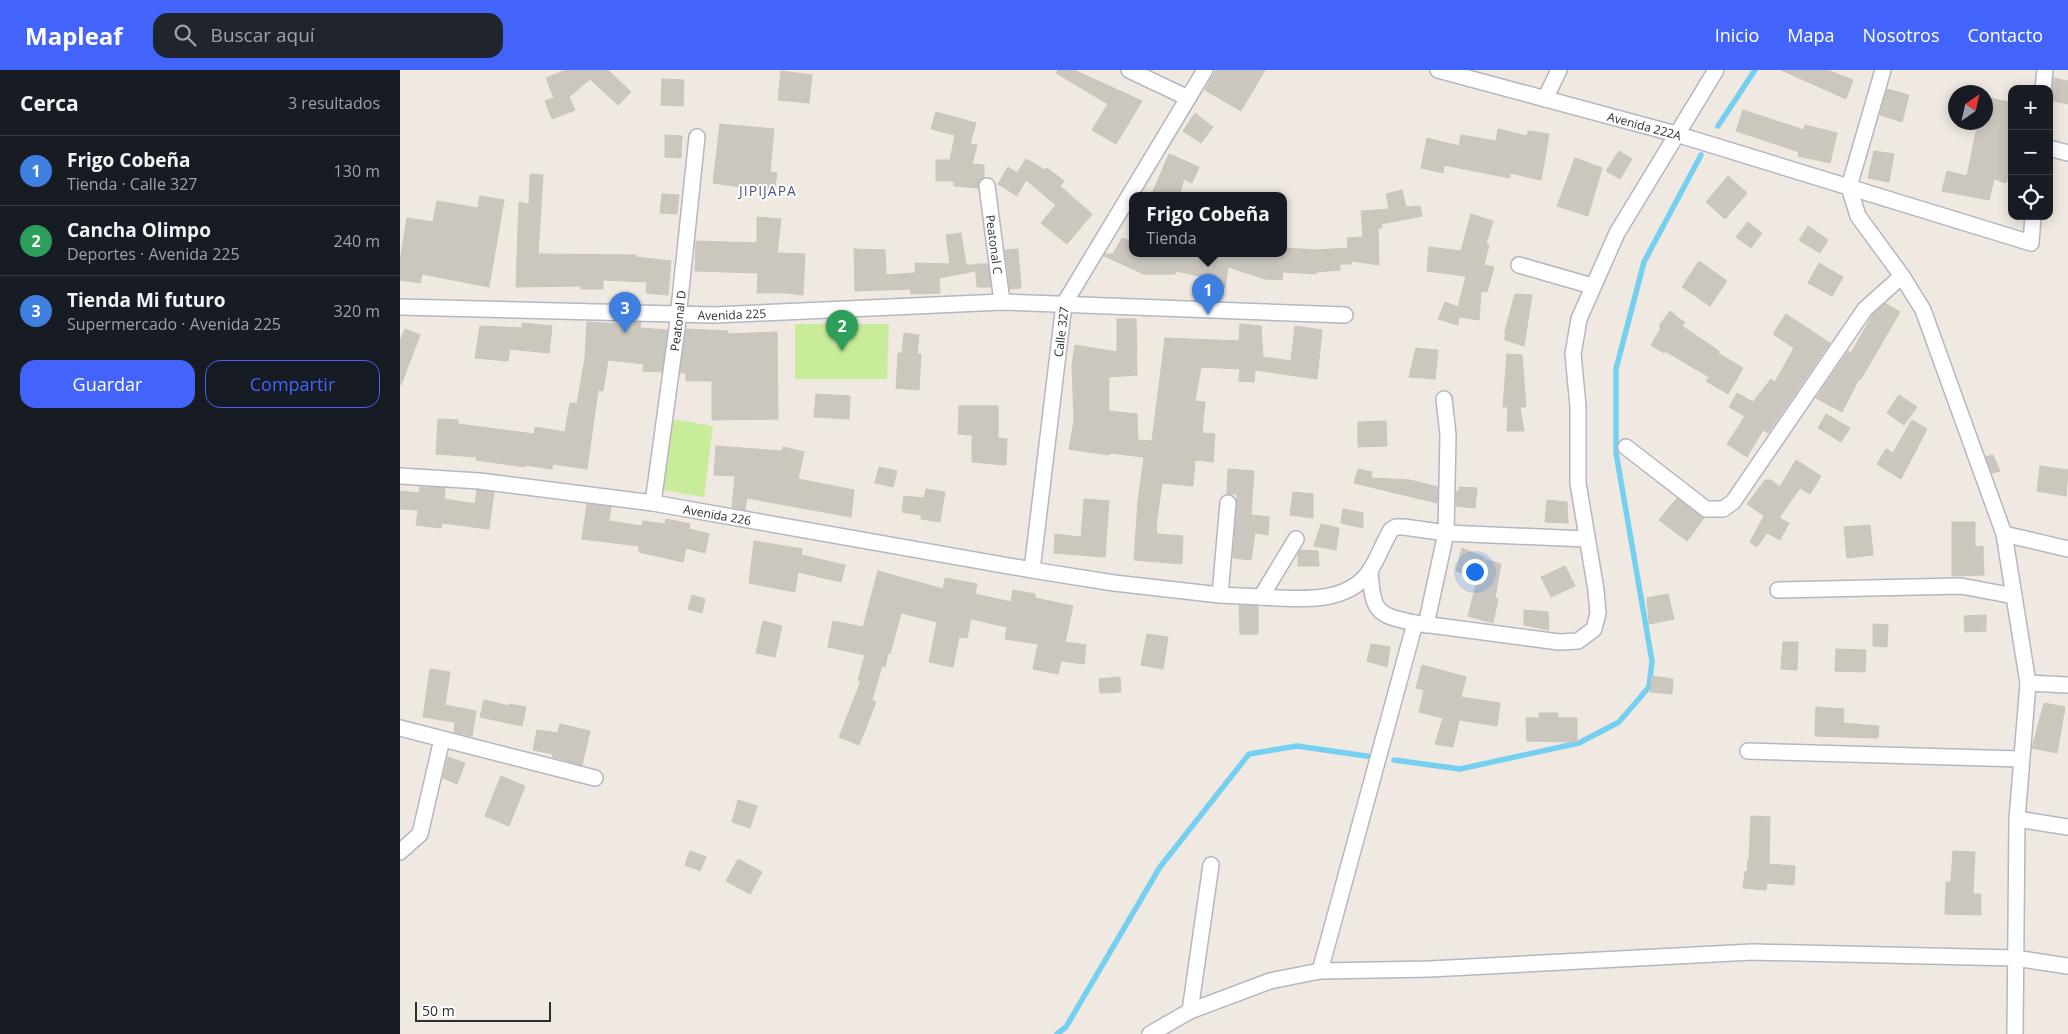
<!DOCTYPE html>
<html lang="es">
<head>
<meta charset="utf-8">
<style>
  :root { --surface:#171b24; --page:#20242c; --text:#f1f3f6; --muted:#9ea1a6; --line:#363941; --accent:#4264fb }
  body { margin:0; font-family:"Open Sans",sans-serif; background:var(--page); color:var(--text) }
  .controls { position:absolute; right:15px; top:15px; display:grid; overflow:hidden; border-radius:10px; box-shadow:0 2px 12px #0003 }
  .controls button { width:45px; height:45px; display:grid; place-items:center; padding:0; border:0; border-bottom:1px solid var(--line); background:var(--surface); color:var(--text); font:25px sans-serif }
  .compass { position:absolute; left:1548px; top:15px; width:45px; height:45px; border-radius:50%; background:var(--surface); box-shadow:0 2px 12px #0003; rotate:34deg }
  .scale { position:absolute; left:15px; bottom:12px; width:136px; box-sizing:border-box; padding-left:5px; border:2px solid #2e2e2e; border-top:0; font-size:14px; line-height:18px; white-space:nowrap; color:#2e2e2e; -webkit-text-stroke:4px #fff; paint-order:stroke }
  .you { position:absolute; left:1074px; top:501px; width:18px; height:18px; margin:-12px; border:4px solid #fff; border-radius:50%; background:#1a73e8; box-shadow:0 0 0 8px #1a73e833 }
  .badge { display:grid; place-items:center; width:32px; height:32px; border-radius:50%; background:var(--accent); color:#fff; font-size:16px; font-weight:700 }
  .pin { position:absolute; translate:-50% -41px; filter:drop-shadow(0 1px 2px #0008) }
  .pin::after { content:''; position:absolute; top:26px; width:18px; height:15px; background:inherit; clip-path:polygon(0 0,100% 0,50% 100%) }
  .popup { position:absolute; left:729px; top:122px; width:158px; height:65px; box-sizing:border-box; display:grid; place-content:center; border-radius:10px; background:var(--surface); filter:drop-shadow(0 1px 4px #0005); font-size:16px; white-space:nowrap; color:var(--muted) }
  .popup b { font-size:19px; color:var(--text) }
  .popup::after { content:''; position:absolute; left:50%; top:100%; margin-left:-10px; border:10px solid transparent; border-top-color:var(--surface) }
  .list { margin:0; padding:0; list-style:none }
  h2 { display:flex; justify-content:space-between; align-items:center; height:65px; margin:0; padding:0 20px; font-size:21px }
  h2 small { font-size:16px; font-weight:400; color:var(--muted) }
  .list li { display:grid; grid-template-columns:32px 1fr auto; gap:15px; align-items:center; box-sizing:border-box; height:70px; padding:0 20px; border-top:1px solid var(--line) }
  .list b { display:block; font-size:19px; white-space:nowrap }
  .list p { margin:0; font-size:16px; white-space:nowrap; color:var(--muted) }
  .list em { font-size:16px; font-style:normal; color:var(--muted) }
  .actions { display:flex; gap:10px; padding:15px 20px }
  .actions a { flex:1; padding:11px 0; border:1px solid var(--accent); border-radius:15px; text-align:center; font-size:18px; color:var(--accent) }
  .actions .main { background:var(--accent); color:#fff }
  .icon { flex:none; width:28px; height:28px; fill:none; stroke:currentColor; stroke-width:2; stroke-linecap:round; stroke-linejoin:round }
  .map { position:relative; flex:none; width:1668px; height:964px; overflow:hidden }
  header { display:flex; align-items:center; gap:30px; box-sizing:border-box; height:70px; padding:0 25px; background:var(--accent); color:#fff }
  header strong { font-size:24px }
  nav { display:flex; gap:28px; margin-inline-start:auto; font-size:18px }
  .search { width:350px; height:45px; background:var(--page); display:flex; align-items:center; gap:12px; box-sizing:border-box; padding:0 18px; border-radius:15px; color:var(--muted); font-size:19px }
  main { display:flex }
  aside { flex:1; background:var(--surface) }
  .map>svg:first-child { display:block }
  .pitch { fill:#c9ec9a }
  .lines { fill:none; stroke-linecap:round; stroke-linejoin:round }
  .stream { stroke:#75cff0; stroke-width:5.5 }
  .building { fill:#cbc7bf; stroke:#cbc5ba }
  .minor-casing { stroke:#b4b7c1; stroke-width:18 }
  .minor { stroke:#fff; stroke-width:15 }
  .labels { text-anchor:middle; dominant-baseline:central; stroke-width:4; stroke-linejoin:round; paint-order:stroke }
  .street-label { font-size:12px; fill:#2e2e2e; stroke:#fff }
  .neighbourhood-label { font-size:14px; letter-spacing:1px; fill:#4d5680; stroke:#fff }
</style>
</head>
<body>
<header>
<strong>Mapleaf</strong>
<div class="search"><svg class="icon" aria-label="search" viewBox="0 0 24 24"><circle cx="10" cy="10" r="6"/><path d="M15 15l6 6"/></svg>Buscar aquí</div>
<nav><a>Inicio</a><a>Mapa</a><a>Nosotros</a><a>Contacto</a></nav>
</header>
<main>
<aside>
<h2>Cerca<small>3 resultados</small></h2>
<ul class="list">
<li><span class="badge" style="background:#3f7fe0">1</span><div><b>Frigo Cobeña</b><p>Tienda · Calle 327</p></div><em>130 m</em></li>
<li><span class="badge" style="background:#2e9e5b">2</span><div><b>Cancha Olimpo</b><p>Deportes · Avenida 225</p></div><em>240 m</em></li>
<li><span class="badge" style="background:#3f7fe0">3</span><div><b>Tienda Mi futuro</b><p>Supermercado · Avenida 225</p></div><em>320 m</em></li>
</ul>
<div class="actions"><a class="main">Guardar</a><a>Compartir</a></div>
</aside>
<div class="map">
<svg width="1668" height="964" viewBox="0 0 1668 964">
  <rect width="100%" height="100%" fill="#efe9e1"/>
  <!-- pitch -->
  <g class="pitch">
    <path d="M395,254H489L487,309H395Z"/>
    <path d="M272,349L313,356L304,427L261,420Z"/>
  </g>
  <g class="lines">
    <!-- stream -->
    <g class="stream">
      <path d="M1318,56L1355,0"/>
      <path d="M994,690L1060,699L1179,673L1219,652L1249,617L1252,591L1216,383V299L1244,192L1301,85"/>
      <path d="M657,964L666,957L760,797L849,684L897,676L973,687"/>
    </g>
  </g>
  <!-- building -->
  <g class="building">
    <path d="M166,0H208L231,22L218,35L190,9L169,27L175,40L152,49L145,31L154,28L146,8Z"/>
    <path d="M658,0H674L742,31L716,74L692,60L708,34L656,3Z"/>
    <path d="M816,0H865L841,41L805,20Z"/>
    <path d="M1381,0H1427L1453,10L1446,29Z"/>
    <path d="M381,1L412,5L409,33L378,30Z"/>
    <path d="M1654,8L1668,11V34L1649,30Z"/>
    <path d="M262,9L284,10L283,36L261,35Z"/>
    <path d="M1487,19L1509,25L1502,52L1480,45Z"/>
    <path d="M1586,27L1612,33V92L1606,113L1594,109L1589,130L1542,121L1547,101L1567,106L1578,52H1586Z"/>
    <path d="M1343,40L1404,60L1405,55L1437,63L1430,93L1398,86L1399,82L1336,61Z"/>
    <path d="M536,42L576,53L570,74L577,75L572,94L584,95V108L579,112L578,118L554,116V111H536V90H550L555,65L531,59Z"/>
    <path d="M795,43L813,57L801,73L783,61Z"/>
    <path d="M320,54L374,59L370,102L377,103L374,122L313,113Z"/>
    <path d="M1098,59L1127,66L1128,61L1149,64L1141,110L1110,103V108L1044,95L1043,103L1021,98L1027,68L1059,76L1061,65L1096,71Z"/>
    <path d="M265,65L282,66L281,88L265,87Z"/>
    <path d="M1219,81L1232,89L1220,109L1206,101Z"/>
    <path d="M1474,81L1494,84L1489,112L1468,108Z"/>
    <path d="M769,84L799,97L792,113L784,109L779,126H751Z"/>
    <path d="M1175,88L1202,98L1188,146L1157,136Z"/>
    <path d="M626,89L645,100L647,98L664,111L660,116L692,144L667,174L641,153L656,135L626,110L617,126L598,114L608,97L617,103Z"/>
    <path d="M130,104L143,105L138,184L236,185V187L271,191L268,225L246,223L247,212L203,210V219H181V216L116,217L119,132L129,134Z"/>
    <path d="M1328,106L1347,123L1325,149L1306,132Z"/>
    <path d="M1002,120L1006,137L1020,136L1022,146L981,154L982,158H978L979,195L952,191L951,194H940V200L916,202V204L883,202L882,210L865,209L828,197L825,218L803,214L804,207L776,201L775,204H744L704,186L705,184H713L722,168L733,172V184H883V178L918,180L948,178L947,168L963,167L961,141L989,139L986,124Z"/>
    <path d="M262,124L279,125L277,144L260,143Z"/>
    <path d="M80,126L104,130L89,217L22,204L20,213L0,210V191L7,148L33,152L37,131L78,138Z"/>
    <path d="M1071,144L1093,151L1086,174L1089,175L1084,195L1094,197L1087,222L1081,221L1079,250L1059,247L1058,255L1038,249L1045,232L1058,237L1066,206L1027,201L1029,177L1061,181Z"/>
    <path d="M357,147L381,149L377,183L405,184L403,225L387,223H357L358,203L295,201L296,171L357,173Z"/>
    <path d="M1348,152L1362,163L1351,178L1336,167Z"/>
    <path d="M1408,156L1428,170L1420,183L1399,170Z"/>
    <path d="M561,163L566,195H575V201L539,208L540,223L511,224L510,219L455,221L454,179L485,180L486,205L515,203V193L550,194L546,165Z"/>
    <path d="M618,179L621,218L610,219L605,180Z"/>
    <path d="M1299,191L1327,211L1310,236L1282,217Z"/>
    <path d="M1419,193L1443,207L1432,226L1408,213Z"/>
    <path d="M575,194H588L591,217H577Z"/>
    <path d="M1115,224L1132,225L1124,276L1105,270V261Z"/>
    <path d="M1485,233L1500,242L1461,309H1459L1442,342L1416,328L1446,284L1448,281L1451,283L1473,244Z"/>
    <path d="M1270,241L1285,253L1282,256L1319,281L1318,283L1343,298L1328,324L1306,311L1309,307L1265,281L1264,283L1251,275L1261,258L1259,256Z"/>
    <path d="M1386,244L1430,273L1368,363L1363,360L1347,387L1327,374L1345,346L1329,337L1337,323L1353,332L1371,309L1375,312L1394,278L1373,264Z"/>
    <path d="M717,249H736L737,305L709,307V341L737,344L738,370L752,371L765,268L839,271L840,254L861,256L863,287L891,291L895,256L922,260L917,309L855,300L854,312L839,311L840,299L801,297L795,331L805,332L802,363L815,364L813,392L795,390L793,416L762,413L756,457L757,464L783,466L782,494L734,490L738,431L744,387L709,383V385L669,379L674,351L672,295L675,275L717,282Z"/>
    <path d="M187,252L218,254V252H241L240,258L267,260L262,302L243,301L244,294L208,290L203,321L198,320L187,399L153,394L152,399L125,395V397L76,390L77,387L36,384L38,349L58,350V354L134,364L135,357L165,362L170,333L177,334L185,288Z"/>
    <path d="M122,253L152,256L149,283L110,279L108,291L75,288L80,256L122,258Z"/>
    <path d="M5,259L20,265L1,315L0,271Z"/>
    <path d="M286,259L328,261V264L377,262L378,349L312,350V311H286V303H280Z"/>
    <path d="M504,263L519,265L517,284H521L519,320L496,318L498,283H502Z"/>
    <path d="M1016,278L1038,280L1035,309L1009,307Z"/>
    <path d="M1107,284L1122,285L1126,337H1120L1124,361H1107L1108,337H1103Z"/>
    <path d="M416,324L450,326L449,349L414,347Z"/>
    <path d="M1499,325L1517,337L1504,355L1487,343Z"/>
    <path d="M559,336H598V368L607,369L606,395L572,392V365L558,364Z"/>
    <path d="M1426,344L1450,358L1441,372L1418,358Z"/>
    <path d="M1512,350L1527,359L1501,409L1477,394L1486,379L1493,383Z"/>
    <path d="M986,351L987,376L958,377V352Z"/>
    <path d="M316,376L382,381L383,377L404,382L398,409L454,420L451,447L347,428L345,440L332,437L335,406L314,405Z"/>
    <path d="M1593,385L1600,401L1592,403L1586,387Z"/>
    <path d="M1396,390L1421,406L1410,424L1400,418L1379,448L1389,453L1380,470L1367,463L1357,477L1350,472L1364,446L1347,434L1365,410H1371L1380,417Z"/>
    <path d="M1640,396L1668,400L1666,426L1637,421Z"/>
    <path d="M479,397L497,401L493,417L475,413Z"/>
    <path d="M828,399L854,401L851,445L869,447L868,465L855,463L851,490L833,488L837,424H827Z"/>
    <path d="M958,399L972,402L971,408L1010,410L1038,417L1037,433L954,413Z"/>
    <path d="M20,417L45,418L44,429L75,434L77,420L94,422L89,459L42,453L41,458L16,455L18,440L0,439V421L19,423Z"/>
    <path d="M1059,417L1077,418L1075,438L1056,436V421L1059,422Z"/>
    <path d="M526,419L545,422L540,452L521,449V445L502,442L504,426L524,428Z"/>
    <path d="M893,422L913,424V448L890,445Z"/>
    <path d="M1277,428L1304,448L1287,471L1259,450Z"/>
    <path d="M684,429L709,431L705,487L654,483L655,464L681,467Z"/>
    <path d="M1147,430L1167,432L1168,453L1145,452Z"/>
    <path d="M187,434L211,437L209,451L242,456L243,451L265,454L266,449L290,454L289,459L309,464L305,483L286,478L283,492L239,482V476L182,469Z"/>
    <path d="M943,439L963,443V458L941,453Z"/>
    <path d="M1552,452H1575V477L1583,476L1584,505L1552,506Z"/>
    <path d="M921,454L939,458L936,480L914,476Z"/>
    <path d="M1470,455L1473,485L1447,488L1444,457Z"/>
    <path d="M354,471L402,479L401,485L445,495L441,512L398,502L395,522L349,513Z"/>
    <path d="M1062,478L1084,487V489L1101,494L1095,528L1098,529L1093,553L1068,546L1078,508L1056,501Z"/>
    <path d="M901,480L918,481L919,496H898V483Z"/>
    <path d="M1165,496L1175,516L1151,527L1141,507Z"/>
    <path d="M478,501L543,519L545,508L577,514L575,524L611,532L613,520L635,524V528L673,536L665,572L686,575L684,594L661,591L658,604L633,599L638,574L605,569L607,557L571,549L567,568L559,567L553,597L529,592L537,552L501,543L490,584L488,583L485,597L482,596L472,630L476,632L459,675L439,667L461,611L458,610L465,585L428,577L433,551L463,557Z"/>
    <path d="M1268,524L1274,549L1249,554L1247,528Z"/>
    <path d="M292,525L305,529L302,543L288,539Z"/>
    <path d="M839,535L858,536V564H840Z"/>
    <path d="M1124,540L1148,542L1149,560L1124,555Z"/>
    <path d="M1586,545V561L1565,562L1564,546Z"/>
    <path d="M363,551L382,556L375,587L356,583Z"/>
    <path d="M1473,554L1488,555L1487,577L1473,576Z"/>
    <path d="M747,564L768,567L763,599L741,595Z"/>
    <path d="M1383,572H1398L1397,600L1381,599Z"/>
    <path d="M971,574L990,577L987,597L967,591Z"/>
    <path d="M1436,579L1466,580L1465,602L1435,601Z"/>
    <path d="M1022,595L1066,607L1061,627L1100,633L1097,656L1059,650L1053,677L1035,674L1043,648L1019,642L1024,620L1016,618Z"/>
    <path d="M30,599L50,602L45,635L76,641L72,666L54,662L55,652L23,647Z"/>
    <path d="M1252,606L1273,609L1272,624L1250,622Z"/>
    <path d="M720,607L721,622L700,623L699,609Z"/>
    <path d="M84,630L109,636V634L126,637L122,656L80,647Z"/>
    <path d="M1644,633L1665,637L1657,683L1632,678Z"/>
    <path d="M1416,637L1444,639L1443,653L1479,656L1478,668L1415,666Z"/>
    <path d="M1139,643H1158V648H1177V672L1127,671L1126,648H1139Z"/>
    <path d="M160,654L190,661L182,695L152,687L153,684L133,680L137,660L158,663Z"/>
    <path d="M48,687L65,693L57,714L43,708Z"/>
    <path d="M101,706L125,716L109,756L85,746Z"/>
    <path d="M338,730L357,736L350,758L332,752Z"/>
    <path d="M1351,746L1370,747L1369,794L1395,796L1394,815L1367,813L1366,820L1343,818L1345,801L1347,802L1348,789H1349Z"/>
    <path d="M290,781L306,787L300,801L285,795Z"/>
    <path d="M1553,781L1575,782L1573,824H1581V845L1545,844L1546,812H1551Z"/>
    <path d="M338,789L362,802L350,824L326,811Z"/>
  </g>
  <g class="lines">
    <!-- minor casing -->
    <g class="minor-casing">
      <g id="minor">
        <path d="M729,0L788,28"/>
        <path id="s1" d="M1038,0L1276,64L1631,173L1633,146"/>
        <path d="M1483,0L1449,117L1458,146L1502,206L1523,240L1604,464L1628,613L1617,749L1615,964"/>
        <path d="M1643,19L1645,0"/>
        <path d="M1145,29L1159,0"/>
        <path d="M1649,78L1668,83"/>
        <path id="s2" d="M587,116L602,232"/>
        <path d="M1119,195L1192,216"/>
        <path id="s3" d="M0,237L315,245L602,232L945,245"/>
        <path d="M1226,377L1306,439H1323L1333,432L1465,239L1502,206"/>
        <path id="s4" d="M0,406L79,411L253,433L632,500L714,513L820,525L828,433"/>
        <path id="s5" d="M253,433L277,258L297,67"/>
        <path d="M1604,464L1668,479"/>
        <path id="s6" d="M632,500L664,234L805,0"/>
        <path d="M970,501C973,542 976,545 1015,553"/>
        <path d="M1378,520L1561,516L1614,526"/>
        <path d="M820,525L861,527L896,469"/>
        <path d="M861,527C896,529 946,535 969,502C978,489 983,473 991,460L996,457H1004L1046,463L1186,469"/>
        <path d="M1026,555L1046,463L1048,365L1044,329"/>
        <path d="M1628,613L1668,615"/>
        <path d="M0,658L195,708"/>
        <path d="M1348,681L1620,689"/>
        <path d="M1617,749L1668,757"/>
        <path d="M0,782L20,764L42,669"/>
        <path d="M920,901L1015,553L1159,572L1178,571L1194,559L1198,543L1196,520L1178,413V336L1173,284L1179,249L1217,163L1316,0"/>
        <path d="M790,941L811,795"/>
        <path d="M750,964L790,941L870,911L920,901L1030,899L1352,882L1615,888L1668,896"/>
      </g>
    </g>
    <!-- minor -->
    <use href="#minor" class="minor"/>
  </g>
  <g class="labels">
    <!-- street labels -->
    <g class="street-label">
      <text stroke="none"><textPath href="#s1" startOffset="214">Avenida 222A</textPath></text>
      <text stroke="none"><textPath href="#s2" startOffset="59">Peatonal C</textPath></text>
      <text stroke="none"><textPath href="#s3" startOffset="332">Avenida 225</textPath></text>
      <text stroke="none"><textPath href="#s5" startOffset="184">Peatonal D</textPath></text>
      <text stroke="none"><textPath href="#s6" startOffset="240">Calle 327</textPath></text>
      <text stroke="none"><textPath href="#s4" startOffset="320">Avenida 226</textPath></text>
    </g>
    <!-- neighbourhood labels -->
    <g class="neighbourhood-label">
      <text x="368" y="120">JIPIJAPA</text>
    </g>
  </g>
</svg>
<div class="controls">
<button>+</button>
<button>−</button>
<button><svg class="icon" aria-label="locate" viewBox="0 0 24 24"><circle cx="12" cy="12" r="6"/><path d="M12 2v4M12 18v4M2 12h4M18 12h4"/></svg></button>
</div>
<svg class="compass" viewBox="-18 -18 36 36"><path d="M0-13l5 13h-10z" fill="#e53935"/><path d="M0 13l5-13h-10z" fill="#9ea1a6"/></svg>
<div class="scale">50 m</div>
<div class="you"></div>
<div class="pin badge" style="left:808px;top:245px;background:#3f7fe0">1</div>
<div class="popup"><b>Frigo Cobeña</b>Tienda</div>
<div class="pin badge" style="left:442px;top:281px;background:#2e9e5b">2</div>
<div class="pin badge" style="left:225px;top:263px;background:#3f7fe0">3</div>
</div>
</main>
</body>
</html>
